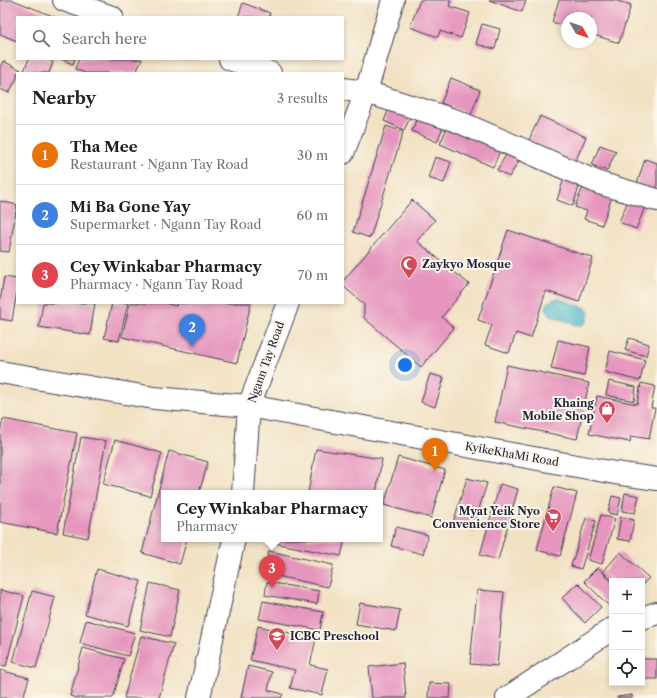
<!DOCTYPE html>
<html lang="en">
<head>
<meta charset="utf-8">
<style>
  :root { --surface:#fff; --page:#f2f2f2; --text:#202124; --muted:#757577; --line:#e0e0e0; --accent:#ea580c }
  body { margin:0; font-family:"Libre Caslon Text",serif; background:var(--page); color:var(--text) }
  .controls { position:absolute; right:12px; bottom:12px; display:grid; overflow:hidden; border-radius:0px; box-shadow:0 2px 6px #0003 }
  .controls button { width:36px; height:36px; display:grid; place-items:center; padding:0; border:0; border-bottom:1px solid var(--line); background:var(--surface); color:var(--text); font:20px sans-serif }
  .compass { position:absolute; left:561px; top:12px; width:36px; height:36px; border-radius:50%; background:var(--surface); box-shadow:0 2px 6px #0003; rotate:130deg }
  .you { position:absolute; left:405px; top:365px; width:14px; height:14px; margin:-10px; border:3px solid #fff; border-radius:50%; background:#1a73e8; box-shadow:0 0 0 6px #1a73e833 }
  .badge { display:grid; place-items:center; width:26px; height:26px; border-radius:50%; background:var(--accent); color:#fff; font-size:13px; font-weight:700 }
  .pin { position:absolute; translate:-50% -33px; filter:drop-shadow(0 1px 2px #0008) }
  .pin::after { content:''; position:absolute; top:21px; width:14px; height:12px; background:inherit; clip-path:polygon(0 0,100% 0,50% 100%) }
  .popup { position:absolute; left:161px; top:490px; width:222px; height:52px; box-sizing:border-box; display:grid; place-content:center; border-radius:0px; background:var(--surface); filter:drop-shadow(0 1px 3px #0005); font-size:13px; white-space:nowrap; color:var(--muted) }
  .popup b { font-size:15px; color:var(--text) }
  .popup::after { content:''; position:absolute; left:50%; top:100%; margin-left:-8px; border:8px solid transparent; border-top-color:var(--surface) }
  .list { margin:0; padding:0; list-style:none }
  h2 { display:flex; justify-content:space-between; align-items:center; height:52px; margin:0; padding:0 16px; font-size:17px }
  h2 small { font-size:13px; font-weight:400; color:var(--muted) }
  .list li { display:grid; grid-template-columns:26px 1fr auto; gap:12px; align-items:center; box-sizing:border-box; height:60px; padding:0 16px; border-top:1px solid var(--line) }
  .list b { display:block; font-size:15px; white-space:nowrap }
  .list p { margin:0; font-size:13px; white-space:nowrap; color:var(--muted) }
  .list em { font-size:13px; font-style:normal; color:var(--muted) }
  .icon { flex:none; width:22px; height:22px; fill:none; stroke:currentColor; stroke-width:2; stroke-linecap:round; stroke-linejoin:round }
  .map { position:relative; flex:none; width:657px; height:698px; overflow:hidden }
  .search { position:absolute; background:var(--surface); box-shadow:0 2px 6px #0003; left:16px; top:16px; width:328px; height:44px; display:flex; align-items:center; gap:10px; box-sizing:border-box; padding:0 14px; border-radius:0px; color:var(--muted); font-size:15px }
  .panel { position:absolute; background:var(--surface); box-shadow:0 2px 6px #0003; left:16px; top:72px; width:328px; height:232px; border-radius:0px }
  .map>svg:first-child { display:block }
  .water { fill:#4cb8c7; stroke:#376d81 }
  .building { fill:#e696be }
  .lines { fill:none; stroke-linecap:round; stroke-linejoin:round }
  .street-casing { stroke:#413f50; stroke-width:24 }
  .secondary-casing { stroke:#413f50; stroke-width:24 }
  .primary-casing { stroke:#413f50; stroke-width:24 }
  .highway-casing { stroke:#413f50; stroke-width:24 }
  .street { stroke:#fff; stroke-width:22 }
  .secondary { stroke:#fff; stroke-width:22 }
  .primary { stroke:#fff; stroke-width:22 }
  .highway { stroke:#fff; stroke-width:22 }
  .labels { text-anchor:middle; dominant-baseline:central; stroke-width:4; stroke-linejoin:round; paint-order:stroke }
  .poi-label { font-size:11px; font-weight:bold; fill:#22223b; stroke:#fbf7ec; text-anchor:start }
  .street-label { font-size:11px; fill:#22223b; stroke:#fbf7ec }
</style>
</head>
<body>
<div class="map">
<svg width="657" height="698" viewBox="0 0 657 698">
  <rect width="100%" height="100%" fill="#fbf7ec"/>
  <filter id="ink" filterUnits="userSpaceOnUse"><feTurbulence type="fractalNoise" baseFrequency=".025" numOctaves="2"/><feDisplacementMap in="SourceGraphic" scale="8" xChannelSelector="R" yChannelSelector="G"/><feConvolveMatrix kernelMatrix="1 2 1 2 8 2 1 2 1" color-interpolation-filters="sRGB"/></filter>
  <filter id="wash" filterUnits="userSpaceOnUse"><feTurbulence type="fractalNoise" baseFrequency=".012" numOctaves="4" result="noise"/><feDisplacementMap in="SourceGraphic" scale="16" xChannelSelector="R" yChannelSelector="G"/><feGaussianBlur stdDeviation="0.9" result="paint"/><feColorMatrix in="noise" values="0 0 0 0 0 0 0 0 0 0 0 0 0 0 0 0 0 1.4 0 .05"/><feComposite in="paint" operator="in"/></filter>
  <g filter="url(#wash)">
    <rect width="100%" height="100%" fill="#f2e2c4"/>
    <!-- water -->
    <path class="water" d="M557,298L586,308L589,313L587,322L580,326L551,316L546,308L548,302Z"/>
    <g id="blocks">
      <!-- building -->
      <g class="building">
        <path d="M0,0H13L55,17H17V41L0,34Z"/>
        <path d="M420,0H451L449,6L470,13L461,38L440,31L438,37L410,27Z"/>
        <path d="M489,0H526L522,12Z"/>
        <path d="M559,0H614L631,5L619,43L591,34V18H567V27L552,22Z"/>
        <path d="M243,3L270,13L269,17H238Z"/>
        <path d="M482,24L500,29L495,49L476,44Z"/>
        <path d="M29,59H47L53,62L49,73H23Z"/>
        <path d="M61,59H75L73,64Z"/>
        <path d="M79,59H142L136,73H85L75,69Z"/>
        <path d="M3,61L21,70L19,73H17V78L9,93L0,89V67Z"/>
        <path d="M451,78L480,90L471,115L441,103Z"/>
        <path d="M390,106L411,116L404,130L384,121Z"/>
        <path d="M419,112L445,122L437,142L412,131Z"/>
        <path d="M540,116L586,137L573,166L527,144Z"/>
        <path d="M450,121L503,144L493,167L440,144Z"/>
        <path d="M386,126L403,132L370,238L353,232Z"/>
        <path d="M600,145L616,151L607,171L592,165Z"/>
        <path d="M510,148L522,156L509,177L497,170Z"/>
        <path d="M435,157L451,162L444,183L428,178Z"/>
        <path d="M645,159L657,163V193L636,187Z"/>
        <path d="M565,175L581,180L573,206L557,200Z"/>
        <path d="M584,184L613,194L602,225L584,219L587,211L575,207Z"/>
        <path d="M630,196L647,202L636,229L619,222Z"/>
        <path d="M412,200L435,220L417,241L469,284L442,317L454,328L421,367L364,318V304L343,286V281Z"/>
        <path d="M0,201L17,205L9,252L0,251Z"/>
        <path d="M508,230L593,258L579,302L546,291L531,338L516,333L509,353L485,345L492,325L478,320Z"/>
        <path d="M4,277L17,279V291L12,321L0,319V302Z"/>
        <path d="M43,303H95L90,335L39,327Z"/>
        <path d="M112,303H128L119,341L104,338Z"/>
        <path d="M130,303H165L176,306L177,303H251L237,363L122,337Z"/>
        <path d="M629,338L649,344L646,356L625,350Z"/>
        <path d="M558,340L590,347L584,376L551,369Z"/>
        <path d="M610,351L645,360L640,381L605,372Z"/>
        <path d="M507,365L589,383L577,439L495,422Z"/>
        <path d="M430,374L444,378L435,407L421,402Z"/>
        <path d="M609,381L636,387L634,401L606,395Z"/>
        <path d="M641,383L655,386L651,408H655L649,439L631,436L630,442L589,434L597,396L637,404Z"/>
        <path d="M3,419L77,433L57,533L0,522V432Z"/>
        <path d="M81,437L106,441L88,538L63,533Z"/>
        <path d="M115,440L162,453L150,496L103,484Z"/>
        <path d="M316,449L382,459L376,493H308Z"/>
        <path d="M169,451L208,462L199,493H164V539H187L180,564L142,553Z"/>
        <path d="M398,457L445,470L431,518L384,505Z"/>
        <path d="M467,478L487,483L473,529L453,523Z"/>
        <path d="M500,484L518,489L498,560L480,555Z"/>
        <path d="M554,487L577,493L560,556L537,550Z"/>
        <path d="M625,493L639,496L635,513L622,511Z"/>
        <path d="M612,496L621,498L617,515L608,513Z"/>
        <path d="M601,515L615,519L602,564L588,560Z"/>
        <path d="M621,517L634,520L630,541L617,539Z"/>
        <path d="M586,518L596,521L581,569L571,566Z"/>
        <path d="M396,527L428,535L423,554L391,546Z"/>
        <path d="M275,539H345L341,556L274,543Z"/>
        <path d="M269,551L333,565L328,587L264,573Z"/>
        <path d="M620,552L649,578L642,585V581H614L603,572Z"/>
        <path d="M598,567L612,582V603L609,606L584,581Z"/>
        <path d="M97,569L141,581L128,626L85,614Z"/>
        <path d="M267,582L319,591L317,604L265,595Z"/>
        <path d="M150,583L180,590L170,637L140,630Z"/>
        <path d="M578,583L601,607L585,623L562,598Z"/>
        <path d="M0,590L24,596L6,666L0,665Z"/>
        <path d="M477,590L504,592L497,666L470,664Z"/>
        <path d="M32,591L55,597L36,668L13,662Z"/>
        <path d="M263,601L323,612L320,630L259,619Z"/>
        <path d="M360,603L400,610L396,631L356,624Z"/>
        <path d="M86,620L135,633L128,656L80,643Z"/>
        <path d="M258,626L316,639L310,665L328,669L322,695L290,688L295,670L250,660Z"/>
        <path d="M141,636L174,644L159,698H124Z"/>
        <path d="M83,648L124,659L113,698H76L70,696Z"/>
        <rect x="642" y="659" width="15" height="20"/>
        <path d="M403,663L406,698H372L369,667Z"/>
        <path d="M248,666L272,672L268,690L283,694L281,698H241Z"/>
        <path d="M0,670L29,678L23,698H0Z"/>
        <path d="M429,683L451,684L450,698H428Z"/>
        <path d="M632,695V698H617V697Z"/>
      </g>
    </g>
  </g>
  <g filter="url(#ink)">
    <use href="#blocks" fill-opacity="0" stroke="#413f50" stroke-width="1"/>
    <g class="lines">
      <!-- street casing -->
      <g class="street-casing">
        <g id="street">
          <path d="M64,0L112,17"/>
          <path d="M230,59L270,73"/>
          <path d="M343,89L366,92L457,121L599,183L657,200"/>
          <path d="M642,618L657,613"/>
          <path d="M507,698L612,629"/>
        </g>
      </g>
      <!-- secondary casing -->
      <g class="secondary-casing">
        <g id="secondary">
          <path d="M343,153L366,92L393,0"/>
          <path d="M249,406L288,303"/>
        </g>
      </g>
      <!-- primary casing -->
      <g class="primary-casing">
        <path id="primary" d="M249,406L615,473L657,479"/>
      </g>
      <!-- highway casing -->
      <g class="highway-casing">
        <g id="highway">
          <path d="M0,372L154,398L249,406L243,493"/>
          <path d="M199,698L234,539"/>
        </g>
      </g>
      <!-- street -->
      <use href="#street" class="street"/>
      <!-- secondary -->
      <use href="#secondary" class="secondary"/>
      <!-- primary -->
      <use href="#primary" class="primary"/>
      <!-- highway -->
      <use href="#highway" class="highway"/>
    </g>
  </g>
  <!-- icons -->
  <defs>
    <g id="mosque-pin" transform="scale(0.9)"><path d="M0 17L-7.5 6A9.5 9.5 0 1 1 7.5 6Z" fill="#d1495b" stroke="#fbf7ec"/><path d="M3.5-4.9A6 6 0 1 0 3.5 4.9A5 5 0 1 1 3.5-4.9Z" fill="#fff"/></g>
    <g id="shop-pin" transform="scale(0.9)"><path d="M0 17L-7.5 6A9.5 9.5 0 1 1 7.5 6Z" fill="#d1495b" stroke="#fbf7ec"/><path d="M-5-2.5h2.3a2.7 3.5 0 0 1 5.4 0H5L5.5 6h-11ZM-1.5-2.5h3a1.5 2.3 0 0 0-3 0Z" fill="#fff"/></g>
    <g id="supermarket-pin" transform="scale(0.9)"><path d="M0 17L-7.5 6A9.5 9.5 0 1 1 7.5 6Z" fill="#d1495b" stroke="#fbf7ec"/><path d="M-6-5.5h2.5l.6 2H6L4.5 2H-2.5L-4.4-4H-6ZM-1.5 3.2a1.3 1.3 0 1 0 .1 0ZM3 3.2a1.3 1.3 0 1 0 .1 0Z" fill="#fff"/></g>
    <g id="school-pin" transform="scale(0.9)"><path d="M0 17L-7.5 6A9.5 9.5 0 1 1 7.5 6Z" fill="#d1495b" stroke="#fbf7ec"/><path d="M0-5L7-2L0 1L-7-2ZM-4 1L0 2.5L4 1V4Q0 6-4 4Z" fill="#fff"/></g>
  </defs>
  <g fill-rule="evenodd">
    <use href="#mosque-pin" x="409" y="264"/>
    <use href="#shop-pin" x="607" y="409"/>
    <use href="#supermarket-pin" x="553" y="517"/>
    <use href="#school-pin" x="277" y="636"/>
  </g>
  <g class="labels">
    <!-- poi labels -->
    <g class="poi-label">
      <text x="422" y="264">Zaykyo Mosque</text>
      <text x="594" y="403" text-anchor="end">Khaing<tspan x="594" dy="13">Mobile Shop</tspan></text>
      <text x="540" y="511" text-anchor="end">Myat Yeik Nyo<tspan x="540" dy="13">Convenience Store</tspan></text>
      <text x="290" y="636">ICBC Preschool</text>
    </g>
    <!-- street labels -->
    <g class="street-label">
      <text transform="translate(266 362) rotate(-70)">Ngann Tay Road</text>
      <text transform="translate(512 454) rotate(10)">KyikeKhaMi Road</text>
    </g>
  </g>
</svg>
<div class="controls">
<button>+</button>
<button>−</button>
<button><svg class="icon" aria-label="locate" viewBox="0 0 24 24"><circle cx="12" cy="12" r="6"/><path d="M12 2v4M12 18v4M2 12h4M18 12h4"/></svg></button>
</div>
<svg class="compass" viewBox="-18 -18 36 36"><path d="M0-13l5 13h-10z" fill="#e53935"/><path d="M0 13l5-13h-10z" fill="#757577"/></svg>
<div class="you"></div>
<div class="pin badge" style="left:435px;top:471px;background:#e8710a">1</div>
<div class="pin badge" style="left:192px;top:347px;background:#3f7fe0">2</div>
<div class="pin badge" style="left:272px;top:588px;background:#e0444e">3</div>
<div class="popup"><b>Cey Winkabar Pharmacy</b>Pharmacy</div>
<div class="search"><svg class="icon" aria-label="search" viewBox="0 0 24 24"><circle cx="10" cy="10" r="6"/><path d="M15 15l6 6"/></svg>Search here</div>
<section class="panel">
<h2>Nearby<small>3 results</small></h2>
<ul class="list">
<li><span class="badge" style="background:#e8710a">1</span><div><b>Tha Mee</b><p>Restaurant · Ngann Tay Road</p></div><em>30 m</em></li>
<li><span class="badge" style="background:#3f7fe0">2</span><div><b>Mi Ba Gone Yay</b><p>Supermarket · Ngann Tay Road</p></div><em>60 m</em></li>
<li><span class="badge" style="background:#e0444e">3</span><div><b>Cey Winkabar Pharmacy</b><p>Pharmacy · Ngann Tay Road</p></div><em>70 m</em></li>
</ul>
</section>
</div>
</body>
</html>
